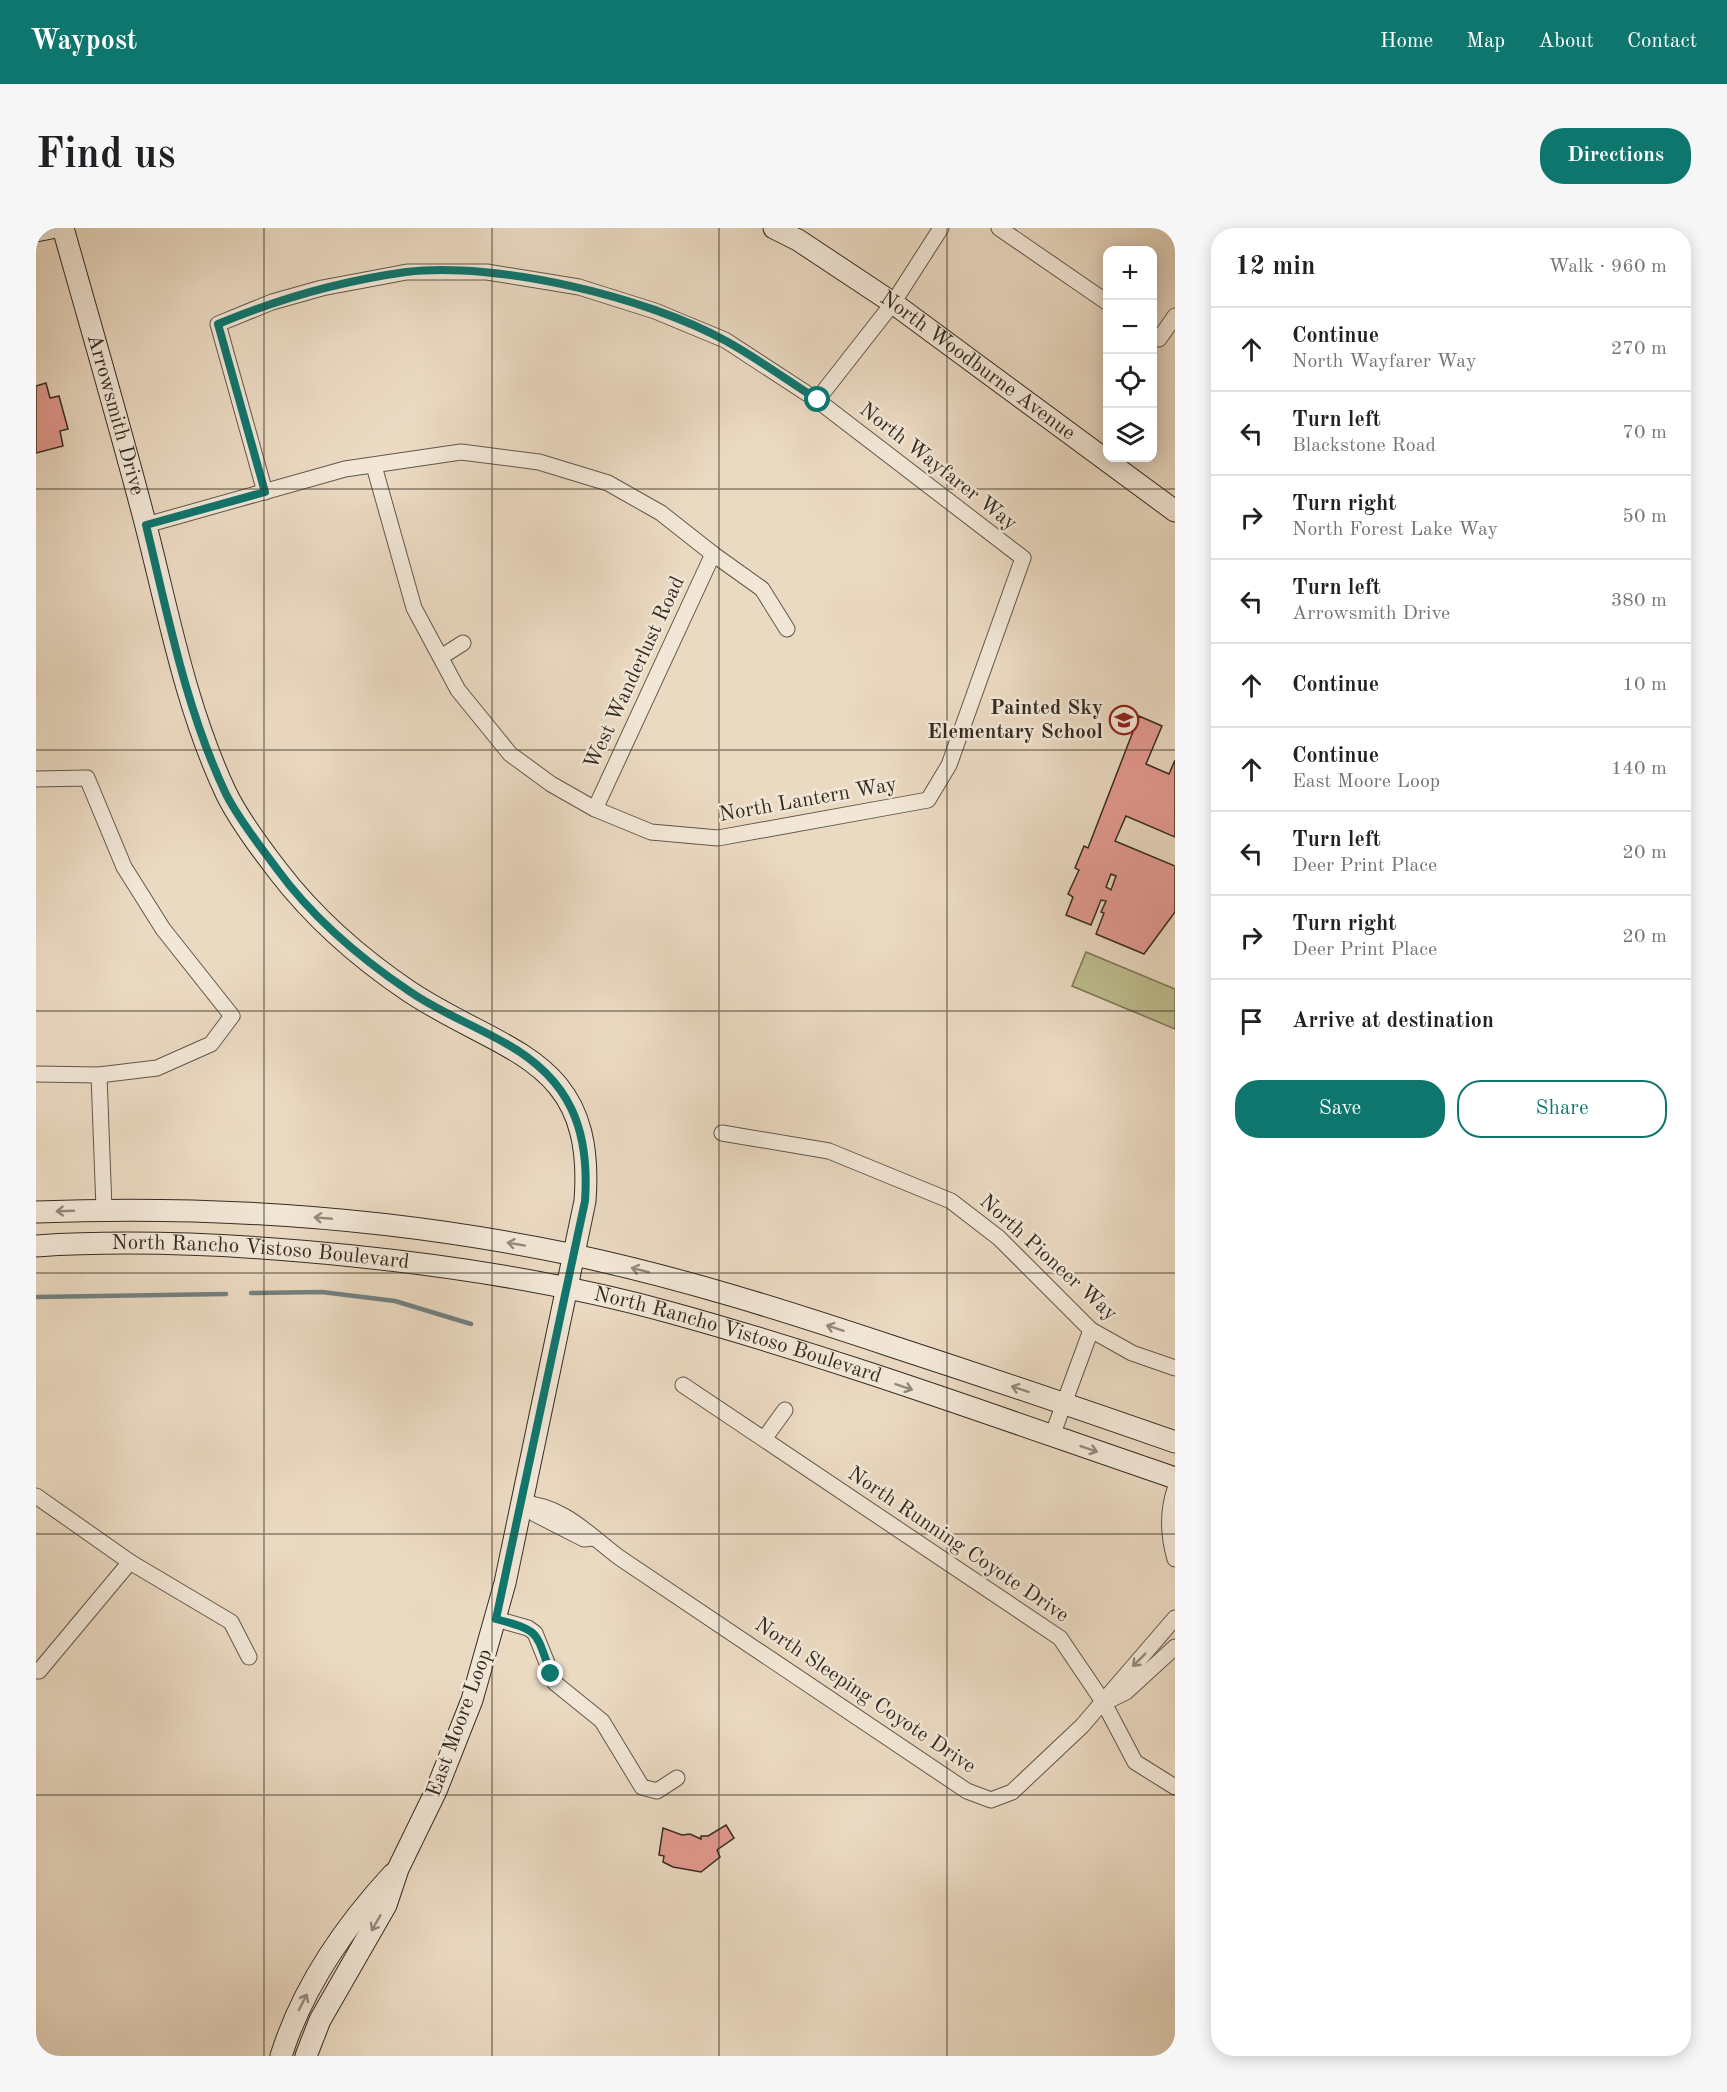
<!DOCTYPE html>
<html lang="en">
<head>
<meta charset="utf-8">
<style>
  :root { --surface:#fff; --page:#f6f6f6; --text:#202124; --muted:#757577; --line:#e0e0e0; --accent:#0f766e }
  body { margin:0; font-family:"Old Standard TT",serif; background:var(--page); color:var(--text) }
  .controls { position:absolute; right:18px; top:18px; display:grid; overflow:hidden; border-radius:12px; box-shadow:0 3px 15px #0003 }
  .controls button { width:54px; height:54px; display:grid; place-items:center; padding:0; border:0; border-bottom:2px solid var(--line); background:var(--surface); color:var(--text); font:30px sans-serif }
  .stop { position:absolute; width:18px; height:18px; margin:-14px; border:4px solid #0f766e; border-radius:50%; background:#fff }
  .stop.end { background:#0f766e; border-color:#fff; box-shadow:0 2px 6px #0008 }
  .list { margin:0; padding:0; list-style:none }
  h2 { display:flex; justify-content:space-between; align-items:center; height:78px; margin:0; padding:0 24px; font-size:26px }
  h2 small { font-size:20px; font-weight:400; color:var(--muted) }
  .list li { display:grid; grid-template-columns:39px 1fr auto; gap:18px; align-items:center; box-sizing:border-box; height:84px; padding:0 24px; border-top:2px solid var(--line) }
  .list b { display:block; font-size:22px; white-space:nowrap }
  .list p { margin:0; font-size:20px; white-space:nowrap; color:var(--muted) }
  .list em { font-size:20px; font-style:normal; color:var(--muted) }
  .actions { display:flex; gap:12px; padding:18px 24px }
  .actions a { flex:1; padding:14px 0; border:2px solid var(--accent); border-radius:24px; text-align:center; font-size:21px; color:var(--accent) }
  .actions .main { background:var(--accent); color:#fff }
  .icon { flex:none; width:33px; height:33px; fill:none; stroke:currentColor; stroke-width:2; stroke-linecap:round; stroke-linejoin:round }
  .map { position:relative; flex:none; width:1139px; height:1828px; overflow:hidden; border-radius:24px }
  header { display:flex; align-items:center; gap:36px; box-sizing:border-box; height:84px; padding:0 30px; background:var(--accent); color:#fff }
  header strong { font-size:28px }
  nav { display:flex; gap:33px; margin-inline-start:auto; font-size:21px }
  .intro { display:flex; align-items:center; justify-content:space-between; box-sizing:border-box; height:144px; padding:0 36px }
  h1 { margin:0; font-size:42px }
  .button { padding:15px 27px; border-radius:24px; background:var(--accent); color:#fff; font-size:21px; font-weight:700 }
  main { display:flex; gap:36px; padding:0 36px }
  aside { flex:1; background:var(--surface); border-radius:24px; box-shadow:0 3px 15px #0003 }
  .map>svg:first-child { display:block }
  .green { fill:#bebd8e; stroke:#7a7458; stroke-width:1.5 }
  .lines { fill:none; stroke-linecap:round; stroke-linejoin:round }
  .stream { stroke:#73807f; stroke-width:4.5 }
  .building { fill:#e49a91; stroke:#352b21; stroke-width:1.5; fill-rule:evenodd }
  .street-casing { stroke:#625749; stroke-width:17 }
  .secondary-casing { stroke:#352b21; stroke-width:23 }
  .street { stroke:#f2e7d7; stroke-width:15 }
  .secondary { stroke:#f2e7d7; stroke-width:21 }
  .oneway { stroke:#94897c }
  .route { stroke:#0f766e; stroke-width:8 }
  .grid { fill:none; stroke:#352b21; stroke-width:1.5; stroke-opacity:0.55 }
  .labels { text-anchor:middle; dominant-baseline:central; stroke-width:5; stroke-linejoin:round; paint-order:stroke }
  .street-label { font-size:21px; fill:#352b21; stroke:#f2e7d7 }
  .poi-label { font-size:21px; font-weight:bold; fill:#352b21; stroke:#f2e7d7; text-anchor:end }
</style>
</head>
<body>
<header>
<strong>Waypost</strong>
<nav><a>Home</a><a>Map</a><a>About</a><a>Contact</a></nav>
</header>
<div class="intro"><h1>Find us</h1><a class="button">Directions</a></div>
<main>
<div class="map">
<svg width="1139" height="1828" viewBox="0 0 1139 1828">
  <rect width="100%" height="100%" fill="#ebdac2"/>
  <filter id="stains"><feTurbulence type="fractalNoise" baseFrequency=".00333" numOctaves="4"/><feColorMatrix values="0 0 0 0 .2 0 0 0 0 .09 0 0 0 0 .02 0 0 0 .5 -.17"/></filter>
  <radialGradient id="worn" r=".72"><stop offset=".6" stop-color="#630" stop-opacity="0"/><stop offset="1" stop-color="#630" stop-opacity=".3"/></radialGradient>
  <!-- green -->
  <path class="green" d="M1050,724L1139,761V801L1036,758Z"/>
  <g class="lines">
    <!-- stream -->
    <g class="stream">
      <path d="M215,1065L286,1064L359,1073L435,1096"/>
      <path d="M0,1069L190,1066"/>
    </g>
  </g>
  <!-- building -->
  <g class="building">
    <path d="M10,155L14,170L23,168L32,201L24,203L27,218L0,225V158Z"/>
    <path d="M1103,488L1126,498L1110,536L1133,546L1139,532V609L1090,588L1079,613L1139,638V684L1108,726L1060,706L1068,685L1065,684L1070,673L1065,672L1055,697L1030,687L1037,669L1032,666L1043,642L1039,640L1048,618L1052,620ZM1075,646L1080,648L1075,662L1070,659Z"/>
    <path d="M690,1597L698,1610L681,1622L684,1629L665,1644L637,1639L627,1634L628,1628L623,1627L627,1600L646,1607L654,1606L665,1611V1608H672Z"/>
  </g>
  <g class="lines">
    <!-- street casing -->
    <g class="street-casing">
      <g id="street">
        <path d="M963,0L1072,75"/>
        <path d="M1116,107L1123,111L1139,88"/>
        <path d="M781,172L857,75L905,0"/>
        <path d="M229,264L182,96L236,74L286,60L371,44H451L543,59L619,83L689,112L781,172L987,330L913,537L892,572L682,610L615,604L559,581L515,556L474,526L422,462L378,380L338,238"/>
        <path d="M110,297L309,241L425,224L503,234L572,255L625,285L677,326L726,361L751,401"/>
        <path d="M405,429L427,415"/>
        <path d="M0,551L51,550L88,639L127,701L196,788L175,816L121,840L63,847L0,846"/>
        <path d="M559,581L677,326"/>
        <path d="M63,847L68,981"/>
        <path d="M686,905L793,923L915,973L963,1010L1055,1102L1096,1125L1139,1140"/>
        <path d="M647,1157L1024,1410L1068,1475L1099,1534L1139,1559"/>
        <path d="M1016,1208L1055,1102"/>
        <path d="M728,1211L749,1182"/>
        <path d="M1139,1261C1131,1285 1132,1307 1139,1331"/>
        <path d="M0,1268L94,1334L195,1394L213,1429"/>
        <path d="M485,1275C527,1277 553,1307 584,1330L931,1563L955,1572L976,1564L1046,1498L1139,1390"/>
        <path d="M485,1275L499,1286L548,1311L557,1310"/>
        <path d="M460,1391L492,1400L499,1405L519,1455L566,1493L606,1559L621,1563L641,1550"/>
        <path d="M0,1443H3L94,1334"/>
        <path d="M1068,1475L1090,1464L1139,1419"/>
      </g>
    </g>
    <!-- secondary casing -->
    <g class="secondary-casing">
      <g id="secondary">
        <path id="s1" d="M27,0C55,99 84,198 110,298C133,388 150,480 190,565C202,590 225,621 242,643C278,690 325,731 374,764C470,827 560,829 549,973L469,1355L436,1472L400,1563L362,1641L350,1677L284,1792L270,1828"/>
        <path id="s2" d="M738,0L762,12L857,75L1139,283"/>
        <path d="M0,3L15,0"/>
        <path d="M0,984C181,977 361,990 538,1027C646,1050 750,1083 855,1118C950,1149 1045,1181 1139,1214"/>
        <path id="s3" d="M0,1018C106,1011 212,1017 317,1028C424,1039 532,1056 636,1085C806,1132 972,1193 1139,1250"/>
        <path d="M245,1828C267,1758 308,1699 357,1646"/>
      </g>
    </g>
    <!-- street -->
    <use href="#street" class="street"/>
    <!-- secondary -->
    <use href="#secondary" class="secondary"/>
  </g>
  <!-- one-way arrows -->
  <defs><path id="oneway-shaft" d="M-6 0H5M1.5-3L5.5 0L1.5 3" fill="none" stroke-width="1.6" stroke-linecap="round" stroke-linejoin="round" transform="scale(1.5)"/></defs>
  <g class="oneway">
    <use href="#oneway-shaft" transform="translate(29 983) rotate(178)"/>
    <use href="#oneway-shaft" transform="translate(287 990) rotate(-175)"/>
    <use href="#oneway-shaft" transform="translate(480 1016) rotate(-170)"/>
    <use href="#oneway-shaft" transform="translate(604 1042) rotate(-166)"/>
    <use href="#oneway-shaft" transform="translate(799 1100) rotate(-162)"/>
    <use href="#oneway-shaft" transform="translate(868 1159) rotate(19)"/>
    <use href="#oneway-shaft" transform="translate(984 1161) rotate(-162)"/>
    <use href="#oneway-shaft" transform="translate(1053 1221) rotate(19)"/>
    <use href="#oneway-shaft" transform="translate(1103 1432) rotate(135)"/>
    <use href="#oneway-shaft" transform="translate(340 1695) rotate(120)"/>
    <use href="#oneway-shaft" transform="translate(267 1774) rotate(-63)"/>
  </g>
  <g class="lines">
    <!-- route -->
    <path class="route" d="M515,1446C499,1403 505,1403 460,1391L549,973C554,901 534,851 469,815C438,797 403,784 373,763C324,730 276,689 241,641C224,618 203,592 190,566C150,482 132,388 110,297L229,264L182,96C242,71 305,53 370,44C460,33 611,69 690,113C721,130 751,152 782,172"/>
  </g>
  <!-- grid -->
  <path class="grid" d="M228,0V1828M456,0V1828M683,0V1828M911,0V1828M0,261H1139M0,522H1139M0,783H1139M0,1045H1139M0,1306H1139M0,1567H1139"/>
  <!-- icons -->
  <defs>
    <g id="school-ring" transform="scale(1.5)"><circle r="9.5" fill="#f2e7d7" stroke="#8f2418" stroke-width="1.5"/><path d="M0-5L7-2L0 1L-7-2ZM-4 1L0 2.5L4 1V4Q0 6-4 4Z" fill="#8f2418"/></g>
  </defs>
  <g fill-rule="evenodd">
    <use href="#school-ring" x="1088" y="492"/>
  </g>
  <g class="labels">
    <!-- street labels -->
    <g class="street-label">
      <text stroke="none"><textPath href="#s2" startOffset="246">North Woodburne Avenue</textPath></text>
      <text stroke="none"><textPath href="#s1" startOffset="194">Arrowsmith Drive</textPath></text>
      <text transform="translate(902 239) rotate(38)">North Wayfarer Way</text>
      <text transform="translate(599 445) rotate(-65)">West Wanderlust Road</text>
      <text transform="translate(772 572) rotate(-10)">North Lantern Way</text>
      <text stroke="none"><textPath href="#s3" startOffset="225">North Rancho Vistoso Boulevard</textPath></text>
      <text transform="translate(1012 1030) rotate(42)">North Pioneer Way</text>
      <text stroke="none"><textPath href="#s3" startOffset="711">North Rancho Vistoso Boulevard</textPath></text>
      <text transform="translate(922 1317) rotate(34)">North Running Coyote Drive</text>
      <text transform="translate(829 1468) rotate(34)">North Sleeping Coyote Drive</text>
      <text transform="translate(424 1495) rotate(-70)">East Moore Loop</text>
    </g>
    <!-- poi labels -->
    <g class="poi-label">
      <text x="1067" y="480">Painted Sky<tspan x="1067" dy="24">Elementary School</tspan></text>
    </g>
  </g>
  <rect width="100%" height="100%" filter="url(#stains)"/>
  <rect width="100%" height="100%" fill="url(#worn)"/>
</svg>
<div class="controls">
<button>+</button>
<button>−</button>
<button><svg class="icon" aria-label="locate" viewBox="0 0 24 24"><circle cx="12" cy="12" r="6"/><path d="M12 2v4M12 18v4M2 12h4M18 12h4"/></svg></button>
<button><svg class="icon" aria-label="layers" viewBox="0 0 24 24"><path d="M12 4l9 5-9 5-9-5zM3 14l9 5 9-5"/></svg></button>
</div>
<div class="stop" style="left:782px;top:172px"></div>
<div class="stop end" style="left:515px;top:1446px"></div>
</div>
<aside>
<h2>12 min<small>Walk · 960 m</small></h2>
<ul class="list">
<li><svg class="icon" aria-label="ahead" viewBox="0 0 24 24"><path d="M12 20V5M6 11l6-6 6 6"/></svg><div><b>Continue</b><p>North Wayfarer Way</p></div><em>270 m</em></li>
<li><svg class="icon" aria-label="left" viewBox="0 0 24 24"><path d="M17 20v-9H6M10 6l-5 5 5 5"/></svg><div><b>Turn left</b><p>Blackstone Road</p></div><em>70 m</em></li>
<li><svg class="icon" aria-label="right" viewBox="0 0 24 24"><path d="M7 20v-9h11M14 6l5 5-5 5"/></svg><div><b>Turn right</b><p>North Forest Lake Way</p></div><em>50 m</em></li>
<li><svg class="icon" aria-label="left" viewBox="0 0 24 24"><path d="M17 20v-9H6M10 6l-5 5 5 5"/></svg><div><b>Turn left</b><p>Arrowsmith Drive</p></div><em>380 m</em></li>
<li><svg class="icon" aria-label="ahead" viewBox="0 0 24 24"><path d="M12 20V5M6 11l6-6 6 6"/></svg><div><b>Continue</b></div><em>10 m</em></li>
<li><svg class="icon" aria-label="ahead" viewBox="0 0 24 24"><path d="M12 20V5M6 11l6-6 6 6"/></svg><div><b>Continue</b><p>East Moore Loop</p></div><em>140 m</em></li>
<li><svg class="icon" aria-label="left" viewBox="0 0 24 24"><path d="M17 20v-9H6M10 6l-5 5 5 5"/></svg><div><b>Turn left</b><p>Deer Print Place</p></div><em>20 m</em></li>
<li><svg class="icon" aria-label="right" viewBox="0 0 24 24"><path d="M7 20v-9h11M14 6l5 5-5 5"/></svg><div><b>Turn right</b><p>Deer Print Place</p></div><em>20 m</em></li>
<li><svg class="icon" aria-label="arrive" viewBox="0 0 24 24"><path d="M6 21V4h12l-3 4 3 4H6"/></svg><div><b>Arrive at destination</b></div></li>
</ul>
<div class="actions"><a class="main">Save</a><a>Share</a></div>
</aside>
</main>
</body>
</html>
